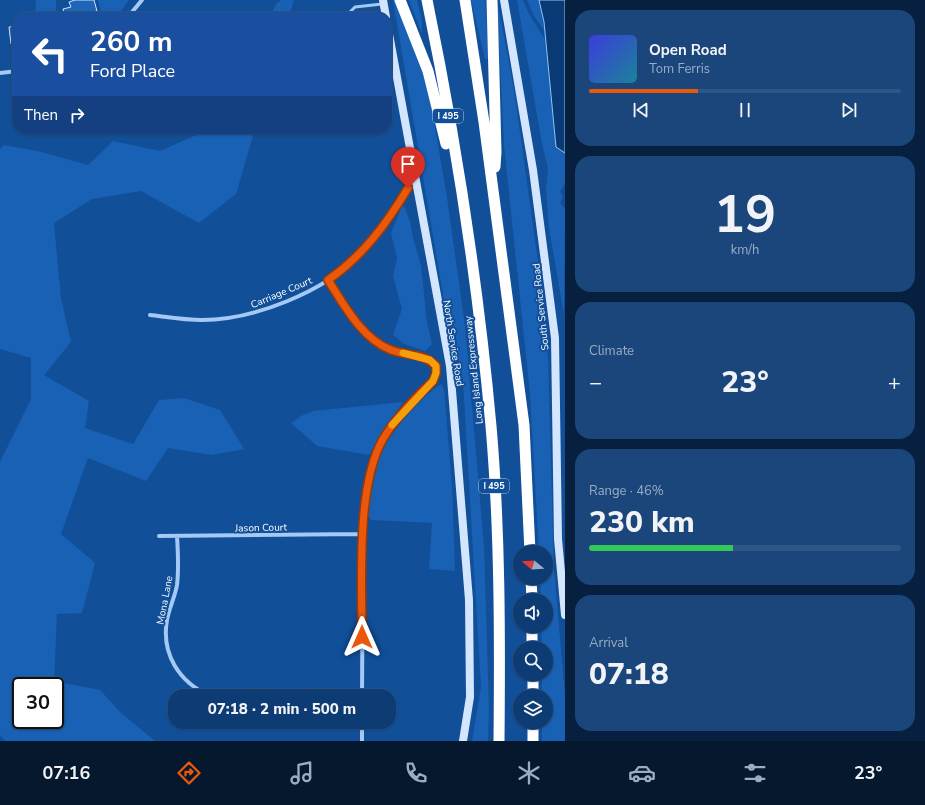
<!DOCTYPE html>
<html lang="en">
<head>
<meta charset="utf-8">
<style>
  body { margin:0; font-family:"Nunito Sans",sans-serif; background:#1b467b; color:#f1f3f6; height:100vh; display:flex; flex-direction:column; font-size:15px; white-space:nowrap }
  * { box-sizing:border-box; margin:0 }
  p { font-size:13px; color:#9aadc4 }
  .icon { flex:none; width:22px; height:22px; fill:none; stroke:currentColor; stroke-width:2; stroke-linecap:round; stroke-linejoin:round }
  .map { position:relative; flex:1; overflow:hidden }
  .sheet { display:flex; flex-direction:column; gap:10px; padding:10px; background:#07203f; width:360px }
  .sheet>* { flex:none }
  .top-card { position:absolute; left:12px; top:12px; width:380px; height:122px; border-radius:16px; box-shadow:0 1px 3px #0004,0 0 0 1px #2d5585; background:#1a4fa0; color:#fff; overflow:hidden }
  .needle { width:26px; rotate:288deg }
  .buttons { position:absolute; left:513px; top:545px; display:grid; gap:8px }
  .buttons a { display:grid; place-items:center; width:40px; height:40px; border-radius:50%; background:#0d3b73; box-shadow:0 1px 3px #0004,0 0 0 1px #2d5585; font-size:20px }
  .speed { position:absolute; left:12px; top:677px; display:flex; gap:8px; font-size:20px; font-weight:700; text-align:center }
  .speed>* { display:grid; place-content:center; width:52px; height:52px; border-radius:50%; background:#0d3b73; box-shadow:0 1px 3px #0004,0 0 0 1px #2d5585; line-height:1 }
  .speed .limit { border:2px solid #111; border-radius:6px; background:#fff; color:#111 }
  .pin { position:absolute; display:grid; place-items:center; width:34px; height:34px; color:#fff; margin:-41px -17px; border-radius:50% 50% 50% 0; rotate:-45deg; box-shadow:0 0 4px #0007 }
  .pin .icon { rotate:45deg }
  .me { position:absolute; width:44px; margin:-22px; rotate:0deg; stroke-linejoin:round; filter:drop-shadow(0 0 3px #0008) }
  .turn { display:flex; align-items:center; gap:14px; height:84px; padding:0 12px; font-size:18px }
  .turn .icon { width:52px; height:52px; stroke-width:2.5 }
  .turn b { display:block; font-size:28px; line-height:34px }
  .then { display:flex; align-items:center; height:38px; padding:0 12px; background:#0003; gap:8px; font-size:15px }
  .big { font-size:30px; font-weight:800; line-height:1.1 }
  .sheet .card { flex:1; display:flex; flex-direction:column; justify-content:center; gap:6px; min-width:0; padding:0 14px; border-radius:16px; background:#1b467b }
  .sheet .dial { align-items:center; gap:0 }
  .dial b { font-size:52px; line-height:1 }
  .song { display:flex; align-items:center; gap:12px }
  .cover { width:48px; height:48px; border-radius:6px; background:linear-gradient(135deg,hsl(240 70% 55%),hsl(190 70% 35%)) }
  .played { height:4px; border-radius:2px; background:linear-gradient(90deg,#ea580c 35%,#2d5585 35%) }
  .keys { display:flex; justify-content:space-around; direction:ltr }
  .heat { display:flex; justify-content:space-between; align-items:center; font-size:22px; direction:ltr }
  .charge { height:6px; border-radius:3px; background:linear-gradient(90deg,#34c759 46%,#2d5585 0) }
  .trip { position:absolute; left:168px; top:689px; width:228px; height:40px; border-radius:16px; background:#0d3b73; box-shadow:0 1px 3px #0004,0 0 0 1px #2d5585; font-weight:800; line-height:40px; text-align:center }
  .tab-bar { display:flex; height:64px; justify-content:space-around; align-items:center; background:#05182e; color:#9aadc4 }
  .tab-bar .icon { width:28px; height:28px }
  .tab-bar .on { color:#ea580c }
  .tab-bar b { font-size:18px; color:#f1f3f6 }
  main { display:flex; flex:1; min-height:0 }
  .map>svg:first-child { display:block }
  .green { fill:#1961b4; fill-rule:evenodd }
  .water { fill:#0a3a75; stroke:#95c5f7 }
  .building { fill:#1f66b8; stroke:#cce3fe }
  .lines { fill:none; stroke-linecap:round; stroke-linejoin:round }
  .service { stroke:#a3c9f4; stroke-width:3 }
  .minor { stroke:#a3c9f4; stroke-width:4 }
  .secondary { stroke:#d3e6fd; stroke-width:8 }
  .motorway { stroke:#fff; stroke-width:11 }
  .route-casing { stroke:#983908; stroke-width:10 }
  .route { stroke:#ea580c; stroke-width:7 }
  .slow { stroke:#f59e0b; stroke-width:7 }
  .labels { text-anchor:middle; stroke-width:4; stroke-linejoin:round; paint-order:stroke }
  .shield { fill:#114f99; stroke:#b8cae0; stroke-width:1 }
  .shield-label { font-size:9px; font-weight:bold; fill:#fff }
  .street-label { font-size:10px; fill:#fff; stroke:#114f99 }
</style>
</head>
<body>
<main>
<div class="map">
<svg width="565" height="741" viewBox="0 0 565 741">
  <rect width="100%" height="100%" fill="#114f99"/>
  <path class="green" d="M36,0H56V17H35Z
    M98,0H129L117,16L102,17Z
    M281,0H294L289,17H269L277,3Z
    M393,0H397L426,75L447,197L465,326L484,546L489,710L488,741H472L481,687L463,380L445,306Z
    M409,0H417L422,21V34Z
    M471,0H485L489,59H485Z
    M497,0L514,89L542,290L548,357L554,569L565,695V741H542V722H546V696H542V674H546V648H542L541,626H546V600H541L540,578H546V552H539L530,394L504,145Z
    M517,0H523L528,12L545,40L556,147L565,153V183L560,192L563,196L560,203L565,209L564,315L549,228L546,190L548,168L542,144Z
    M527,0H539L544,30L534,16Z
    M210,129H255L236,194L199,223L141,191L92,199L54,223L61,298L71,342L44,375L89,401L85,428L133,444L159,400L184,398L220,410L244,449L212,455L168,448L146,481L88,458L61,534L95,563L82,613L57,614L54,681L100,690L120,712L155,741H6L0,735V462L31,399V358L0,349V149L4,145L38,151L88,165L113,141L160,151ZM21,686H55V720H21Z
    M402,206L405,208L410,222L413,238L421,265L427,322L432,344L425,351L404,344L393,335L402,309L393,276L397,258L391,233Z
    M441,384L444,389L452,485L455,571L429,569L432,523L371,520L368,515C370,495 374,473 381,454C389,433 422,396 441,384Z
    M403,402L369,455L317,446L291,423L301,416L313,411Z"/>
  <path class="water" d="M539,0H565V153L556,147L544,22Z"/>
  <path class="building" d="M75,0H94L97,11L73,17V14L65,16L63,9L71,7L69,2Z
    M17,26V46H16L15,43L11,44L9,27Z"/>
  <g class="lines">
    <path class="service" d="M345,17L355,7L382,4"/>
    <path class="minor" d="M128,17L142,0
      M0,73L17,71
      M328,281C344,305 362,339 391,350C407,356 424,353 436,366V373L433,381L393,424L383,440L369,484L363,534L362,696
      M150,315C167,317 185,320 202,320C253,320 325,292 360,254C382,231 398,205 414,178
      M159,536L363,534
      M177,536C178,552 179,569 177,585C175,597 169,608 167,620C161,654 179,682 210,696
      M362,722V741"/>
    <path class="secondary" d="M383,0L386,17
      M504,0L533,170L555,338L558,539L565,615
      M387,23L450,366L469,600L470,697L463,741"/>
    <path class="motorway" d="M400,0L428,71L446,144
      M427,0C456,141 478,283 491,426C500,530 500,636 499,741
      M465,0L484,122L524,425L530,552
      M492,0L496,152L495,167
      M531,578L532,600
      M532,626V648
      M533,674V696
      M533,741V722"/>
  </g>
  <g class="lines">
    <g class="route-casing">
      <path id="route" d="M362,637C362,582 356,486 383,439C396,417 415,398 433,381L436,373V366C424,353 407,356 391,350C362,339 344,305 328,280C363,256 387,223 408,188"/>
    </g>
    <use href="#route" class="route"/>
    <path class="slow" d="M392,425L433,381L436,373V366L430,360L403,353"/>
  </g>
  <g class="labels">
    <g class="shield">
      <rect x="433" y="109" width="30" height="14" rx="3"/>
      <rect x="479" y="479" width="30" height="14" rx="3"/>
    </g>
    <g class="shield-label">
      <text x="448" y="119">I 495</text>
      <text x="494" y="489">I 495</text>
    </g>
    <g class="street-label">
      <text transform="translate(281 292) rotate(-23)" y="4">Carriage Court</text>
      <text transform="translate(540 307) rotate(-96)" y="4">South Service Road</text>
      <text transform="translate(454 343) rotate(81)" y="4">North Service Road</text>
      <text transform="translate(473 370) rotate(-96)" y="4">Long Island Expressway</text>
      <text transform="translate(261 527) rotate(-1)" y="4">Jason Court</text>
      <text transform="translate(164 600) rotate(-79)" y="4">Mona Lane</text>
    </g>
  </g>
</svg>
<div class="buttons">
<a><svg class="needle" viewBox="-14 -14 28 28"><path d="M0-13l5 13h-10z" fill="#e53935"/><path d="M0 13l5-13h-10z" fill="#9aadc4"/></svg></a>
<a><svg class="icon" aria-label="sound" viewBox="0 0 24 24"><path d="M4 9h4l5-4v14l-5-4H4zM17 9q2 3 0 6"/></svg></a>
<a><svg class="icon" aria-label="search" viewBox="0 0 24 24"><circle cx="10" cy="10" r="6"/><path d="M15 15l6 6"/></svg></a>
<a><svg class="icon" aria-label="layers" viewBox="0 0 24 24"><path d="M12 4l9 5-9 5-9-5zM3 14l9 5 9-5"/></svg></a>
</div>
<div class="speed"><div class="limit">30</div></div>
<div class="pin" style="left:408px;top:188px;background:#d93025"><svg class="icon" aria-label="arrive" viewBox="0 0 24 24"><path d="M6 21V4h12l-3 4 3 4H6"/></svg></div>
<svg class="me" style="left:362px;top:637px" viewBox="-20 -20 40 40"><path d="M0-17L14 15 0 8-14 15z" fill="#ea580c" stroke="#fff" stroke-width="4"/></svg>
<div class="trip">07:18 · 2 min · 500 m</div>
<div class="top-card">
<div class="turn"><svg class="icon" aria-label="left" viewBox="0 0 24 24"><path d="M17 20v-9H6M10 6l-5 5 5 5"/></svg><div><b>260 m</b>Ford Place</div></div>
<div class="then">Then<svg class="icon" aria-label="right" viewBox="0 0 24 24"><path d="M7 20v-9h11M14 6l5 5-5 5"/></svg></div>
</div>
</div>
<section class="sheet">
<div class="card">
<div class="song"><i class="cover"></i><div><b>Open Road</b><p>Tom Ferris</p></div></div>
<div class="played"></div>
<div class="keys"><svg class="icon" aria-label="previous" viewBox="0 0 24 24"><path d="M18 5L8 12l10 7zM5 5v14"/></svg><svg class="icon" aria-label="pause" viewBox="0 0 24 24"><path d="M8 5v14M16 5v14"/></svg><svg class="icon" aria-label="next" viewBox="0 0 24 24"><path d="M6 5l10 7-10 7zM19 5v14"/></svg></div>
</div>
<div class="card dial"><b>19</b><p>km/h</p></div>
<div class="card"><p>Climate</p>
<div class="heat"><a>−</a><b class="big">23°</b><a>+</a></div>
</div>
<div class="card"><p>Range · 46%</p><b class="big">230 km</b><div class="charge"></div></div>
<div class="card"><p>Arrival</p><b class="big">07:18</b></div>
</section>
</main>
<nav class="tab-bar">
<b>07:16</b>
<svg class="icon on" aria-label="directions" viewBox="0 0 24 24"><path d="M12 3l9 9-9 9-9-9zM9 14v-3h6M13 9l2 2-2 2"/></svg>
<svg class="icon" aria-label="music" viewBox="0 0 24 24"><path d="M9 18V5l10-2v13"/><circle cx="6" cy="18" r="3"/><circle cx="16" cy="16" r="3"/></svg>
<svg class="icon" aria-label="phone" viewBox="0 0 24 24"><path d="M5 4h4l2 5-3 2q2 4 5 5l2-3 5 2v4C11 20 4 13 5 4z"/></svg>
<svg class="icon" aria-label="climate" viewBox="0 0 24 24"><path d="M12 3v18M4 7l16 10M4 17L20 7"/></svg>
<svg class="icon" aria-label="car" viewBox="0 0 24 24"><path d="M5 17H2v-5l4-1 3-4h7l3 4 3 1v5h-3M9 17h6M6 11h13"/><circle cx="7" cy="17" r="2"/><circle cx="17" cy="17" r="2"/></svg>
<svg class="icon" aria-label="filters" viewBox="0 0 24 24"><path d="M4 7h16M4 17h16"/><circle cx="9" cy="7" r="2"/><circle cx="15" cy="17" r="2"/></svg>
<b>23°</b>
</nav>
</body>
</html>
